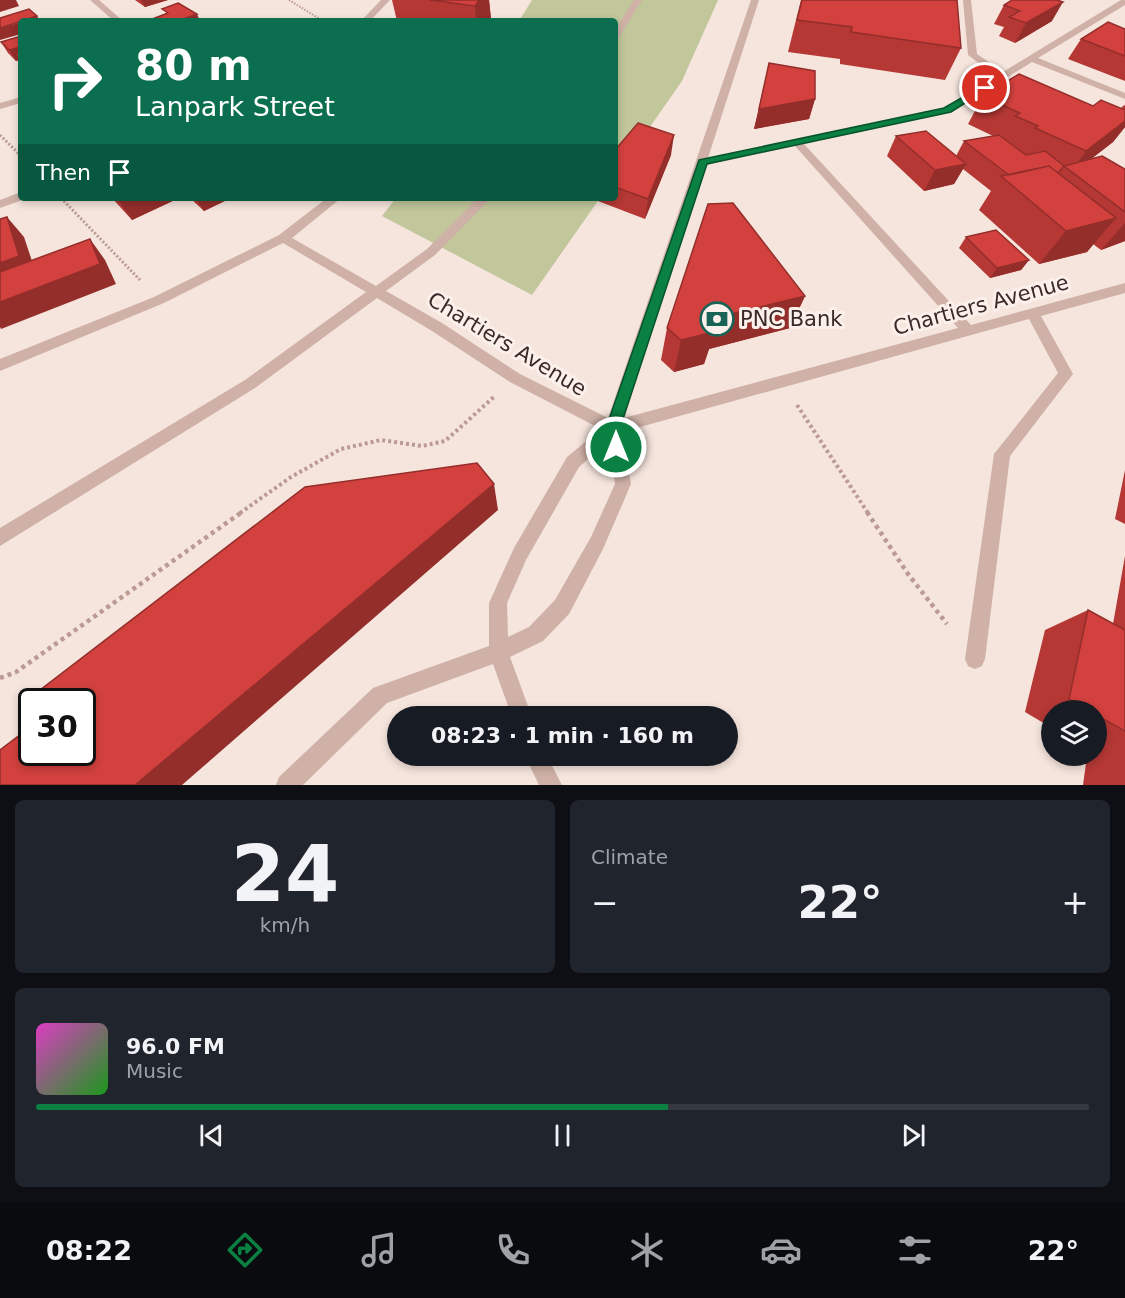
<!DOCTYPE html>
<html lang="en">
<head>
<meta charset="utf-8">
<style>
  body { margin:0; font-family:"DejaVu Sans",sans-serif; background:#20242c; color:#f1f3f6; height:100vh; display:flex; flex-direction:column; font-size:22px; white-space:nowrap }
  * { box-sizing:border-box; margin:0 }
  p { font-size:20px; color:#9ea1a6 }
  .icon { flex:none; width:33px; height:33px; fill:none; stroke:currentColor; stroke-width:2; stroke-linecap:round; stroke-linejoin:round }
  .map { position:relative; height:785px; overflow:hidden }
  .side { display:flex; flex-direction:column; gap:15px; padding:15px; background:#0d0f14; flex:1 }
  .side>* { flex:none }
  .guide { position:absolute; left:18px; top:18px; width:600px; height:183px; border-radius:6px; box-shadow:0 3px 9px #0003; background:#0b6e4f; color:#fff; overflow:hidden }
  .fabs { position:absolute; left:1041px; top:700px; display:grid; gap:12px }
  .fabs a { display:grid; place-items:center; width:66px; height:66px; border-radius:50%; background:#171b24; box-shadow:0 3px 9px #0003; font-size:30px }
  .speed { position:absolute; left:18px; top:688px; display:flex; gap:12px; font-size:30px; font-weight:700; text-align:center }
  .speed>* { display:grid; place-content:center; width:78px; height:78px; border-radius:50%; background:#171b24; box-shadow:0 3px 9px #0003; line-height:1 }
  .speed .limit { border:3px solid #111; border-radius:9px; background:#fff; color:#111 }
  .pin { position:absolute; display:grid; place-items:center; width:51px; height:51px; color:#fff; margin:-26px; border:3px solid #fff; border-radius:50%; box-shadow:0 2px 6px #0007 }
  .me { position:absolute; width:66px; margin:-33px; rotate:0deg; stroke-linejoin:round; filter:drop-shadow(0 0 4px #0008) }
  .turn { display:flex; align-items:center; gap:21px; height:126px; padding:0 18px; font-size:27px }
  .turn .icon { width:78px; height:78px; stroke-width:2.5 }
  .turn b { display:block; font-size:42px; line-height:51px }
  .then { display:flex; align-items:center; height:57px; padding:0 18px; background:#0003; gap:12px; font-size:22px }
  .big { font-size:45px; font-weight:700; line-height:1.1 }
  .side .widget { flex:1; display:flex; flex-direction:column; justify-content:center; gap:9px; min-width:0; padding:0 21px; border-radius:9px; background:#20242c }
  .side .dial { align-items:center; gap:0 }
  .dial b { font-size:78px; line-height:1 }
  .song { display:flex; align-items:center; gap:18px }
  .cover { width:72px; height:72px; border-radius:9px; background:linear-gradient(135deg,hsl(310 70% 55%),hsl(120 70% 35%)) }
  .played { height:6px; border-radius:3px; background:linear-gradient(90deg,#0b8043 60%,#363941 60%) }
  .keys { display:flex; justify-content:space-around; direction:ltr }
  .heat { display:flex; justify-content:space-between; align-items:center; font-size:33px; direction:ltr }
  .side .tiles { flex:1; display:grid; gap:15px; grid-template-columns:1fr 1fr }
  .widget:last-child { grid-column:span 2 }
  .trip { position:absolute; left:387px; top:706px; width:351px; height:60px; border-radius:30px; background:#171b24; box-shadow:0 3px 9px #0003; font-weight:700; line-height:60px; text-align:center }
  .menu { display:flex; height:96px; justify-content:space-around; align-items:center; background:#090b0e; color:#9ea1a6 }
  .menu .icon { width:42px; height:42px }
  .menu .active { color:#0b8043 }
  .menu b { font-size:27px; color:#f1f3f6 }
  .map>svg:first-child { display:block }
  .green { fill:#c1c69b }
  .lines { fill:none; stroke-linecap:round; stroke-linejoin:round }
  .path-far3 { stroke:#bb9a91; stroke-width:2; stroke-dasharray:1.5 1.5; stroke-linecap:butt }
  .path-far2 { stroke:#bb9a91; stroke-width:3; stroke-dasharray:2 2; stroke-linecap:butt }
  .path-far1 { stroke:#bb9a91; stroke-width:4; stroke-dasharray:3 3; stroke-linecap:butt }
  .path { stroke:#bb9a91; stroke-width:4.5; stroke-dasharray:4 4; stroke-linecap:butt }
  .minor { fill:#cfb1a7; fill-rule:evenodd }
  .wall { fill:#b53835 }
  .shaded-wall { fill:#942e2b }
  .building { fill:#d3413e; stroke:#942e2b; stroke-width:1.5; fill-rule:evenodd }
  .route { fill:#0b8043; stroke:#07532c; stroke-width:1.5 }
  .labels { text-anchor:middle; stroke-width:6; stroke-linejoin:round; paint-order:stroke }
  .street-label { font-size:21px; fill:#3b2a29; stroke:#fcf0eb }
  .poi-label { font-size:21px; fill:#3b2a29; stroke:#fcf0eb; text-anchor:start }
</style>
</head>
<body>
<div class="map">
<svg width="1125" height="785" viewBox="0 0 1125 785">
  <rect width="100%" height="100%" fill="#f5e5dd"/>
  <path class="green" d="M532,0H718L682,81L615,177V21H519Z
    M396,198H600L532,295L382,216Z"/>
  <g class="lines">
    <path class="path-far3" d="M289,0L323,21"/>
    <path class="path-far2" d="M0,135L21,156
      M61,198L140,280"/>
    <path class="path-far1" d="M797,405L868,513
      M240,513L291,477L341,449L381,440L422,446L445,441L495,396"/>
    <path class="path" d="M867,512L908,574L947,624
      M0,678L16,672L242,512"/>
    <path class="minor" d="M90,0H99L123,21H114Z
      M381,0H390L370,21H361Z
      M634,0H642L619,37L615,40V30Z
      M751,0H759L708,158L944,108L996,76L968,55L963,0H971L977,54L1003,72L1121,0H1125V5L1038,58L1125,93V99L1032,62L951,112L804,144L971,325L1125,283V293L1041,316L1073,374L1010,456L985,659L982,666L975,669L968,666L965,659L994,454L1058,373L1029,319L622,432L631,484L603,549L569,614L543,641L510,657L532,717H512L493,664L387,703L303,785H276L279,777L373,688L489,646V603L514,548L567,457L601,429L510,382L432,331L377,298L255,388L0,546V528L245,380L366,292L283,243L164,303L0,371V359L154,297L279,235L327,198H341L292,238L376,286L427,249L478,198H491L435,255L386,291L442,323L520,374L608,418ZM795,146L958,328L624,418L706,165ZM608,442L615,484L591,537L555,600L529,627L508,637L507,603L526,560L579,467Z
      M21,97V103L0,109V103Z
      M21,192V198L25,199L0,208V200Z
      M525,756H547L562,785H539Z"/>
  </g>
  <path class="wall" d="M135,0H168L145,7Z
    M392,0H489L491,19L489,21H397Z
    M801,0H957L961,48L945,80L840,64V59L788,52Z
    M1004,5L1052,21L1015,43L999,36L1004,27L994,24Z
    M1125,29V81L1068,59L1081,39Z
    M21,36V63L19,60L16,61L8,53L1,42Z
    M769,63L815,99L809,119L754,129Z
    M983,96L1121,108L1123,106L1125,105V127L1113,142L1091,159L1125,169V241L1101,250L1093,244L1087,252L1039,264L979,210L991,191L963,169L954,184L924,191L887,156L896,136L956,156L964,141L993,136L968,124Z
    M615,150L671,155L645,219L590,198H615Z
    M112,198H179L132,220Z
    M190,198H231L204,211Z
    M966,237L1029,260L1021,270L990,278L959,248Z
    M805,296L790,328L709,349L704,364L674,372L661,360L667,328Z
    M1125,470V524L1115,519Z
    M1125,556V785H1083L1087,756H1096V711H1052V728L1025,712L1045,630L1088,610L1113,624Z"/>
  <path class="shaded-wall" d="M0,0H16L19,6L0,12Z
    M141,0H168L145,7Z
    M479,0H489L491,19L489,21H476L475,6Z
    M1063,2L1052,21L1015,43L1026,23Z
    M197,14L200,21H178Z
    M37,16L40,21H23Z
    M21,22V34L0,40V28Z
    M21,47V59L15,54L19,60L16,61L9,50Z
    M815,99L809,119L754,129L759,109Z
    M1125,121V127L1113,142L1073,173L1071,171L1086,151Z
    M674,135L671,155L645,219L648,199Z
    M966,164L954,184L924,191L935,170Z
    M117,198H179L132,220Z
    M196,198H231L204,211Z
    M7,217L24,237L37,276L0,290V263Z
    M1116,218L1087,252L1039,264L1066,231Z
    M1125,223V241L1101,250Z
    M90,239L105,260L116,284L1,329L0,327V302Z
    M1029,260L1021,270L990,278L997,268Z
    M805,296L790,328L709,349L704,364L674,372L681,340L706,320Z
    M494,484L498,510L182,785H135Z"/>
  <path class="building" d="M430,0H479L475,6Z
    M802,0H957L961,48L851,32L852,27L797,20Z
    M1012,0H1057L1063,2L1026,23L1009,17L1020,11L1004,5Z
    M178,3L197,14L178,21H156L152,19L168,13L162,9Z
    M29,9L37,16L0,28V18Z
    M1108,22L1125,29V56L1081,39Z
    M21,36V47L9,50L1,42Z
    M21,52V60L15,54Z
    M769,63L815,71V99L759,109Z
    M1019,74L1093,106L1101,100L1125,110V121L1086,151L1035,128L1038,126L1015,116L1020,113L983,96Z
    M638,123L674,135L648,199L615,187V150Z
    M926,131L966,164L935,170L896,136Z
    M999,135L1026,155L1045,151L1064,166L1058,173L1049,166L1009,175L964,141Z
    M1102,156L1125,169V212L1064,166Z
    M1049,166L1116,218L1066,231L1001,176Z
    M733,203L805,296L706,320L714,332L681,340L667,328L708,204Z
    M7,217L19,256L0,263V219Z
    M996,230L1029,260L997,268L966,237Z
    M90,239L100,264L0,302V272Z
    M477,463L494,484L135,785H0V750L29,728L31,697L305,487ZM32,702H82V753H32Z
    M1088,610L1125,630V731L1096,715V711H1090L1069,699Z"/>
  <path class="route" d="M982,86L989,88L951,112L707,164L620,428L624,447L621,451H611L606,428L699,160L944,108Z"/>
  <defs>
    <g id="bank-ring" transform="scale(1.725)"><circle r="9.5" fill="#fcf0eb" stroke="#196256" stroke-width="1.5"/><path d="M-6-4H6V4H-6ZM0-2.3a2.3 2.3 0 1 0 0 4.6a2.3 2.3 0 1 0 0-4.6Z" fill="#196256"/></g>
  </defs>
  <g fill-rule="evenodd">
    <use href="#bank-ring" x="717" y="319"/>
  </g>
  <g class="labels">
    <g class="street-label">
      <text transform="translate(981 305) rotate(-15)" y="7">Chartiers Avenue</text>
      <text transform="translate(507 344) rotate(31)" y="7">Chartiers Avenue</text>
    </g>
    <g class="poi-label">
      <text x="740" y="326">PNC Bank</text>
    </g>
  </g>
</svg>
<div class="fabs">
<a><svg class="icon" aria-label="layers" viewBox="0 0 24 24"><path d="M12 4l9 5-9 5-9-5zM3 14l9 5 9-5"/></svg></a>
</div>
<div class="speed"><div class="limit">30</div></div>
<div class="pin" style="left:985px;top:88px;background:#d93025"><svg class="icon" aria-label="arrive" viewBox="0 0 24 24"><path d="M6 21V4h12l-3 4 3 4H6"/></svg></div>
<svg class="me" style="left:616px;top:447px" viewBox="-20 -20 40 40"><circle r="17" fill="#0b8043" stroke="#fff" stroke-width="3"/><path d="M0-11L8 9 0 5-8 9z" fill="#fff"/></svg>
<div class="trip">08:23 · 1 min · 160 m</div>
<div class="guide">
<div class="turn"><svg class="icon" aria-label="right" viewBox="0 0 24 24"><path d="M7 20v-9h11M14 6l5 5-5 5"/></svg><div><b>80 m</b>Lanpark Street</div></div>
<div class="then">Then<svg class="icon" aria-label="arrive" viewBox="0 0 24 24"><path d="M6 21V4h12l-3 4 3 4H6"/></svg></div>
</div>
</div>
<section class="side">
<div class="tiles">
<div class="widget dial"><b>24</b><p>km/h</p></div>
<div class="widget"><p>Climate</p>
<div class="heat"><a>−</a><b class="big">22°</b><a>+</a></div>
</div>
<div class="widget">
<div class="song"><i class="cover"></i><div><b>96.0 FM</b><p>Music</p></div></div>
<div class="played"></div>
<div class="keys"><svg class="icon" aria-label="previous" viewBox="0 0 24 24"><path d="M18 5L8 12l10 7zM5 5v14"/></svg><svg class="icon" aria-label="pause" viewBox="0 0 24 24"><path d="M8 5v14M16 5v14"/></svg><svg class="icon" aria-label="next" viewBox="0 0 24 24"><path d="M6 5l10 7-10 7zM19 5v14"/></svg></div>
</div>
</div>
</section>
<nav class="menu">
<b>08:22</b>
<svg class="icon active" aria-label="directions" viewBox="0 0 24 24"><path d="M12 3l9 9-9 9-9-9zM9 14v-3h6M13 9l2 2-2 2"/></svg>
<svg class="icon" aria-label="music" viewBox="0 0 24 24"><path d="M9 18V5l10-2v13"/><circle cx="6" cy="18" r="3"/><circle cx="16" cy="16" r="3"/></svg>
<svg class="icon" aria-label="phone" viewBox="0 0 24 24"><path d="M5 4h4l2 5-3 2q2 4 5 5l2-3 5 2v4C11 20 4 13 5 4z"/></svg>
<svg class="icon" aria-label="climate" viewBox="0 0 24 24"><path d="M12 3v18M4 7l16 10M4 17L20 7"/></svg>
<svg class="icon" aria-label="car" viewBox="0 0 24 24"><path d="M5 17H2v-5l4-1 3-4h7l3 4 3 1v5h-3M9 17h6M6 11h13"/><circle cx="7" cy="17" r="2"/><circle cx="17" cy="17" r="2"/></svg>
<svg class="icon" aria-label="filters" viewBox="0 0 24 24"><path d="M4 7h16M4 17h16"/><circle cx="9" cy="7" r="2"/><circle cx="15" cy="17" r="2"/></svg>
<b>22°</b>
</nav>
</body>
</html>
